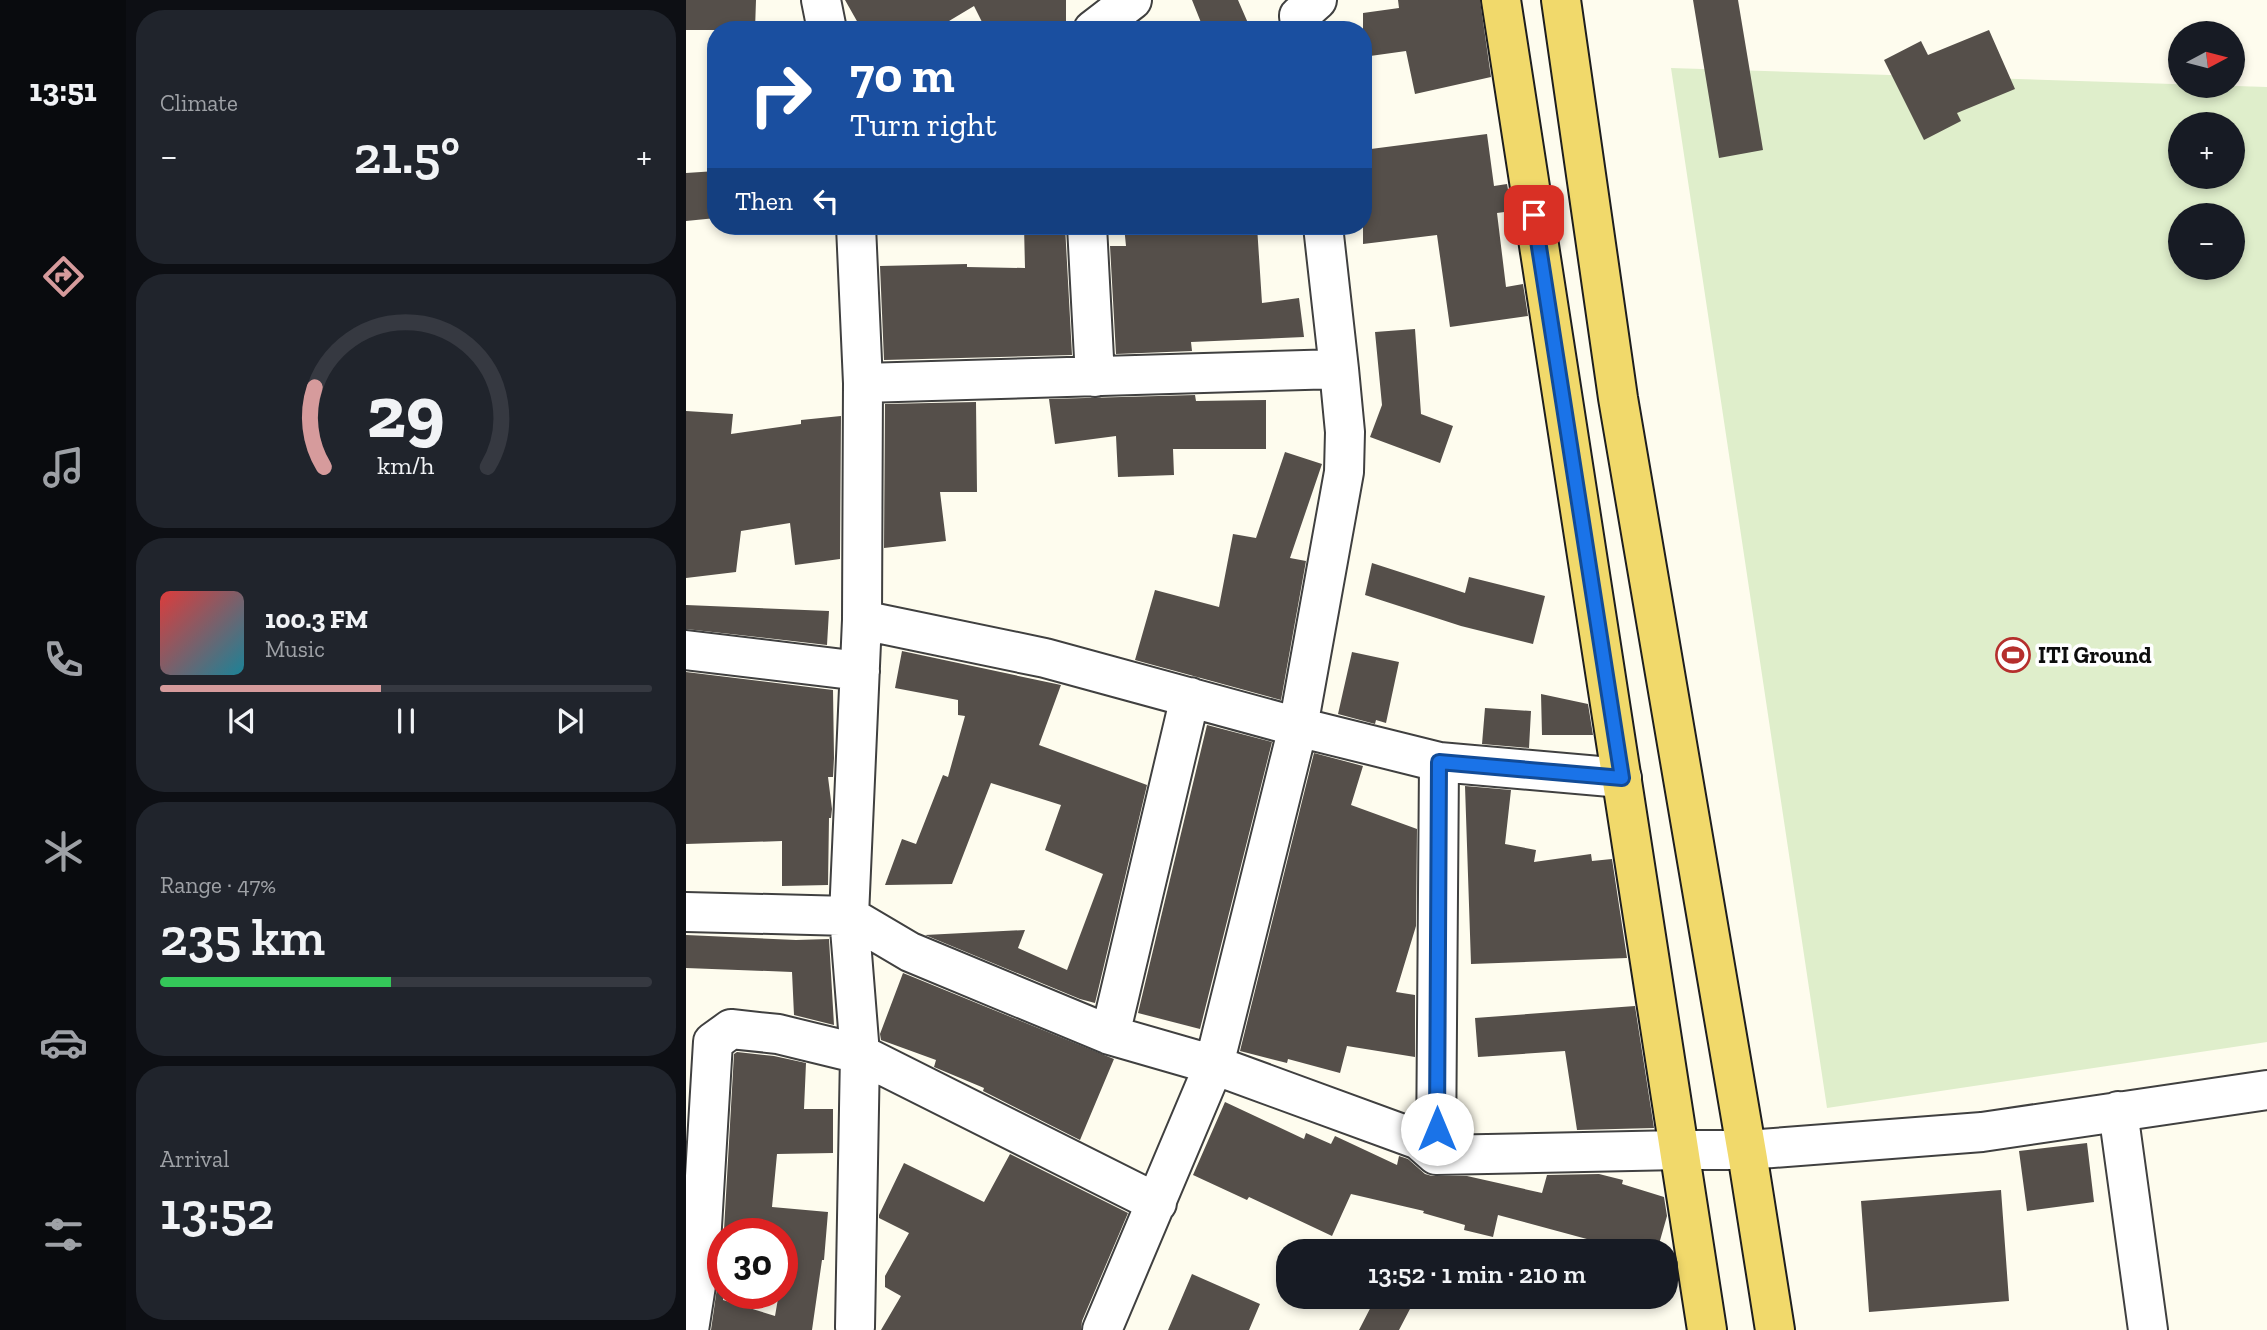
<!DOCTYPE html>
<html lang="en">
<head>
<meta charset="utf-8">
<style>
  body { margin:0; font-family:"Zilla Slab",serif; background:#20242c; color:#f1f3f6; height:100vh; display:flex; flex-direction:column; font-size:26px; white-space:nowrap }
  * { box-sizing:border-box; margin:0 }
  p { font-size:23px; color:#9ea1a6 }
  .icon { flex:none; width:38px; height:38px; fill:none; stroke:currentColor; stroke-width:2; stroke-linecap:round; stroke-linejoin:round }
  .map { position:relative; flex:1; overflow:hidden }
  .side { display:flex; flex-direction:column; gap:10px; padding:10px; background:#0d0f14; width:560px }
  .side>* { flex:none }
  .top-card { position:absolute; left:21px; top:21px; width:665px; height:214px; border-radius:28px; box-shadow:0 4px 10px #0003; background:#1a4fa0; color:#fff; overflow:hidden }
  .needle { width:46px; rotate:83deg }
  .controls { position:absolute; left:1482px; top:21px; display:grid; gap:14px }
  .controls a { display:grid; place-items:center; width:77px; height:77px; border-radius:50%; background:#171b24; box-shadow:0 4px 10px #0003; font-size:35px }
  .speed { position:absolute; left:21px; top:1218px; display:flex; gap:14px; font-size:35px; font-weight:700; text-align:center }
  .speed>* { display:grid; place-content:center; width:91px; height:91px; border-radius:50%; background:#171b24; box-shadow:0 4px 10px #0003; line-height:1 }
  .speed .limit { border:10px solid #d22; background:#fff; color:#111 }
  .pin { position:absolute; display:grid; place-items:center; width:60px; height:60px; color:#fff; margin:-30px; border-radius:14px; box-shadow:0 4px 10px #0006 }
  .me { position:absolute; width:77px; margin:-38px; rotate:0deg; stroke-linejoin:round; filter:drop-shadow(0 0 5px #0008) }
  .turn { display:flex; align-items:center; gap:24px; height:147px; padding:0 28px; font-size:32px }
  .turn .icon { width:91px; height:91px; stroke-width:2.5 }
  .turn b { display:block; font-size:49px; line-height:60px }
  .then { display:flex; align-items:center; height:66px; padding:0 28px; background:#0003; gap:14px; font-size:26px }
  .big { font-size:52px; font-weight:600; line-height:1.1 }
  .side .widget { flex:1; display:flex; flex-direction:column; justify-content:center; gap:10px; min-width:0; padding:0 24px; border-radius:28px; background:#20242c }
  .side .dial { align-items:center; gap:0 }
  .dial svg { height:182px; overflow:visible; fill:none; stroke:#363941; stroke-width:7; stroke-linecap:round; text-anchor:middle }
  .dial text { fill:#f1f3f6; stroke:none }
  .song { display:flex; align-items:center; gap:21px }
  .cover { width:84px; height:84px; border-radius:10px; background:linear-gradient(135deg,hsl(0 70% 55%),hsl(190 70% 35%)) }
  .played { height:7px; border-radius:4px; background:linear-gradient(90deg,#d69b9c 45%,#363941 45%) }
  .keys { display:flex; justify-content:space-around; direction:ltr }
  .heat { display:flex; justify-content:space-between; align-items:center; font-size:38px; direction:ltr }
  .charge { height:10px; border-radius:5px; background:linear-gradient(90deg,#34c759 47%,#363941 0) }
  .trip { position:absolute; left:590px; top:1239px; width:402px; height:70px; border-radius:28px; background:#171b24; box-shadow:0 4px 10px #0003; font-weight:600; line-height:70px; text-align:center }
  main { display:flex; flex:1; min-height:0 }
  .tab-bar { display:flex; flex-direction:column; width:126px; justify-content:space-around; align-items:center; background:#090b0e; color:#9ea1a6 }
  .tab-bar .icon { width:49px; height:49px }
  .tab-bar .active { color:#d69b9c }
  .tab-bar b { font-size:32px; color:#f1f3f6 }
  .map>svg:first-child { display:block }
  .pitch { fill:#dfeecb; fill-rule:evenodd }
  .building { fill:#554f4a }
  .lines { fill:none; stroke-linecap:round; stroke-linejoin:round }
  .minor-casing { stroke:#404040; stroke-width:42 }
  .primary-casing { stroke:#1e1e1e; stroke-width:42 }
  .minor { stroke:#fff; stroke-width:38 }
  .primary { stroke:#f1d96b; stroke-width:38 }
  .route-casing { stroke:#114b97; stroke-width:18 }
  .route { stroke:#1a73e8; stroke-width:12 }
  .labels { text-anchor:middle; stroke-width:7; stroke-linejoin:round; paint-order:stroke }
  .poi-label { font-size:23px; font-weight:bold; fill:#0d0d0d; stroke:#fff; text-anchor:start }
</style>
</head>
<body>
<main>
<nav class="tab-bar">
<b>13:51</b>
<svg class="icon active" aria-label="directions" viewBox="0 0 24 24"><path d="M12 3l9 9-9 9-9-9zM9 14v-3h6M13 9l2 2-2 2"/></svg>
<svg class="icon" aria-label="music" viewBox="0 0 24 24"><path d="M9 18V5l10-2v13"/><circle cx="6" cy="18" r="3"/><circle cx="16" cy="16" r="3"/></svg>
<svg class="icon" aria-label="phone" viewBox="0 0 24 24"><path d="M5 4h4l2 5-3 2q2 4 5 5l2-3 5 2v4C11 20 4 13 5 4z"/></svg>
<svg class="icon" aria-label="climate" viewBox="0 0 24 24"><path d="M12 3v18M4 7l16 10M4 17L20 7"/></svg>
<svg class="icon" aria-label="car" viewBox="0 0 24 24"><path d="M5 17H2v-5l4-1 3-4h7l3 4 3 1v5h-3M9 17h6M6 11h13"/><circle cx="7" cy="17" r="2"/><circle cx="17" cy="17" r="2"/></svg>
<svg class="icon" aria-label="filters" viewBox="0 0 24 24"><path d="M4 7h16M4 17h16"/><circle cx="9" cy="7" r="2"/><circle cx="15" cy="17" r="2"/></svg>
</nav>
<section class="side">
<div class="widget"><p>Climate</p>
<div class="heat"><a>−</a><b class="big">21.5°</b><a>+</a></div>
</div>
<div class="widget dial"><svg viewBox="0 0 100 80">
<path d="M14 69A42 42 0 1 1 86 69"/>
<path d="M14 69A42 42 0 0 1 10 34" stroke="#d69b9c"/>
<text x="50" y="56" font-size="32" font-weight="700">29</text>
<text x="50" y="72" font-size="11">km/h</text>
</svg></div>
<div class="widget">
<div class="song"><i class="cover"></i><div><b>100.3 FM</b><p>Music</p></div></div>
<div class="played"></div>
<div class="keys"><svg class="icon" aria-label="previous" viewBox="0 0 24 24"><path d="M18 5L8 12l10 7zM5 5v14"/></svg><svg class="icon" aria-label="pause" viewBox="0 0 24 24"><path d="M8 5v14M16 5v14"/></svg><svg class="icon" aria-label="next" viewBox="0 0 24 24"><path d="M6 5l10 7-10 7zM19 5v14"/></svg></div>
</div>
<div class="widget"><p>Range · 47%</p><b class="big">235 km</b><div class="charge"></div></div>
<div class="widget"><p>Arrival</p><b class="big">13:52</b></div>
</section>
<div class="map">
<svg width="1581" height="1330" viewBox="0 0 1581 1330">
  <rect width="100%" height="100%" fill="#fefcee"/>
  <path class="pitch" d="M985,68L1581,87V1042L1141,1108ZM1494,124H1547V177H1494ZM1494,215H1547V268H1494Z"/>
  <path class="building" d="M0,0H70L69,30H0Z
    M159,0H380V30H300L288,6L248,30H176Z
    M506,0H552L565,30H518Z
    M712,0H794L805,77L729,94L720,51L677,57V13L713,8Z
    M1007,0H1052L1077,150L1033,158Z
    M1303,30L1329,89L1271,113L1275,121L1238,140L1198,60L1235,41L1242,55Z
    M801,134L808,186L821,184L826,211L811,213L820,287L837,284L842,316L764,327L751,235L677,244V150Z
    M30,171V218L0,221V173Z
    M338,226H379L386,355L198,360L194,266L281,264V267L339,268Z
    M438,226H571L576,303L613,298L618,337L505,342L506,351L430,354L424,246H440Z
    M729,329L735,414L767,426L754,463L684,437L696,405L689,332Z
    M509,395L510,401L580,400V449H487L488,475L432,477L430,436L369,444L363,399Z
    M290,402L291,492H254L260,541L198,548L199,404Z
    M0,411L47,414L45,434L115,424V420L155,416L154,559L109,565L104,523L55,531L50,572L0,578Z
    M599,452L636,464L604,558L620,561L595,700L449,660L469,590L533,607L547,534L570,538Z
    M686,563L779,593L783,577L859,596L847,644L775,626L679,595Z
    M0,605L143,611L141,645L0,629Z
    M216,651L375,685L353,745L461,785L409,1003L394,999L239,935L339,930L332,948L381,970L417,874L359,850L375,805L305,783L266,884L199,885L216,839L230,844L257,775L262,777L279,716L272,715V700L209,688Z
    M666,652L713,662L700,723L690,720L689,724L652,714Z
    M0,672L147,690L148,758L147,777H142L146,809L145,818H143L142,885L96,886V841L0,844Z
    M855,694L902,704L907,735H856Z
    M799,708L845,711L843,748L796,744Z
    M521,725L586,742L514,1029L452,1013Z
    M628,753L677,766L665,805L731,829L730,926L710,992L729,995V1057L661,1046L654,1073L602,1059L601,1063L554,1051Z
    M779,786L825,790L819,844L850,850L848,862L905,854L906,861L926,859L941,958L785,964Z
    M0,935L110,940L143,939L148,1025L108,1015L106,972L0,968Z
    M217,973L428,1059L394,1140L297,1091L298,1088L248,1067L250,1060L195,1040L194,1034Z
    M949,1006L968,1128L891,1130L879,1051L792,1057L789,1018Z
    M51,1052L88,1056L120,1063L118,1109H147V1153L91,1154L86,1207L142,1212L138,1260H136L126,1330H25L37,1246V1300L89,1316L93,1293H96V1234L38,1230L48,1054Z
    M539,1102L618,1139L620,1133L645,1144L649,1136L711,1165L713,1156L722,1159L739,1174L746,1176H781L856,1193L861,1175L913,1174L937,1180L936,1184L978,1197L981,1216L971,1251H921L923,1245L812,1215L807,1237L778,1230L779,1225L737,1213L738,1211L665,1194L646,1236L563,1197L561,1200L507,1175Z
    M1401,1143L1408,1202L1341,1211L1333,1151Z
    M324,1154L442,1213L396,1321L395,1330H195L215,1296L199,1287V1276L223,1233L193,1218V1215L218,1163L298,1202Z
    M1315,1190L1323,1301L1183,1312L1175,1201Z
    M506,1274L574,1304L563,1330H482Z
    M690,1297H706L725,1307L713,1330H673Z"/>
  <g class="lines">
    <g class="minor-casing">
      <path id="minor" d="M135,0L141,30
        M407,30L446,0
        M615,30L613,16L631,0
        M401,226L409,377
        M177,383L653,369L637,226
        M176,620L359,658L612,727L753,762
        M0,650L174,671
        M936,778L753,762L750,1155L994,1150H1061L1296,1132L1581,1090
        M0,912L163,916L224,952L424,1035L528,1065L733,1140L750,1155
        M424,1035L504,697
        M1432,1111L1462,1330
        M169,1327L174,1054L163,916L176,620L177,383L170,226
        M3,1330L14,1260L27,1042L45,1029L92,1034L174,1054L471,1203
        M416,1330L528,1065L612,727L658,472L659,432L653,369"/>
    </g>
    <g class="primary-casing">
      <path id="primary" d="M815,0L1021,1330
        M875,0L932,398L1062,1159L1089,1330"/>
    </g>
    <use href="#minor" class="minor"/>
    <use href="#primary" class="primary"/>
  </g>
  <g class="lines">
    <g class="route-casing">
      <path id="route" d="M751,1129L753,762L936,778L848,215"/>
    </g>
    <use href="#route" class="route"/>
  </g>
  <defs>
    <g id="stadium-ring" transform="scale(1.75)"><circle r="9.5" fill="#fff" stroke="#b52f2d" stroke-width="1.5"/><path d="M0-5a6.5 5 0 1 0 0 10a6.5 5 0 1 0 0-10ZM-3.5-1.8h7v3.6h-7Z" fill="#b52f2d"/></g>
  </defs>
  <g fill-rule="evenodd">
    <use href="#stadium-ring" x="1327" y="655"/>
  </g>
  <g class="labels">
    <g class="poi-label">
      <text x="1352" y="663">ITI Ground</text>
    </g>
  </g>
</svg>
<div class="controls">
<a><svg class="needle" viewBox="-14 -14 28 28"><path d="M0-13l5 13h-10z" fill="#e53935"/><path d="M0 13l5-13h-10z" fill="#9ea1a6"/></svg></a>
<a>+</a>
<a>−</a>
</div>
<div class="speed"><div class="limit">30</div></div>
<div class="pin" style="left:848px;top:215px;background:#d93025"><svg class="icon" aria-label="arrive" viewBox="0 0 24 24"><path d="M6 21V4h12l-3 4 3 4H6"/></svg></div>
<svg class="me" style="left:751px;top:1129px" viewBox="-20 -20 40 40"><circle r="19" fill="#fff"/><path d="M0-13L10 11 0 6-10 11z" fill="#1a73e8"/></svg>
<div class="trip">13:52 · 1 min · 210 m</div>
<div class="top-card">
<div class="turn"><svg class="icon" aria-label="right" viewBox="0 0 24 24"><path d="M7 20v-9h11M14 6l5 5-5 5"/></svg><div><b>70 m</b>Turn right</div></div>
<div class="then">Then<svg class="icon" aria-label="left" viewBox="0 0 24 24"><path d="M17 20v-9H6M10 6l-5 5 5 5"/></svg></div>
</div>
</div>
</main>
</body>
</html>
